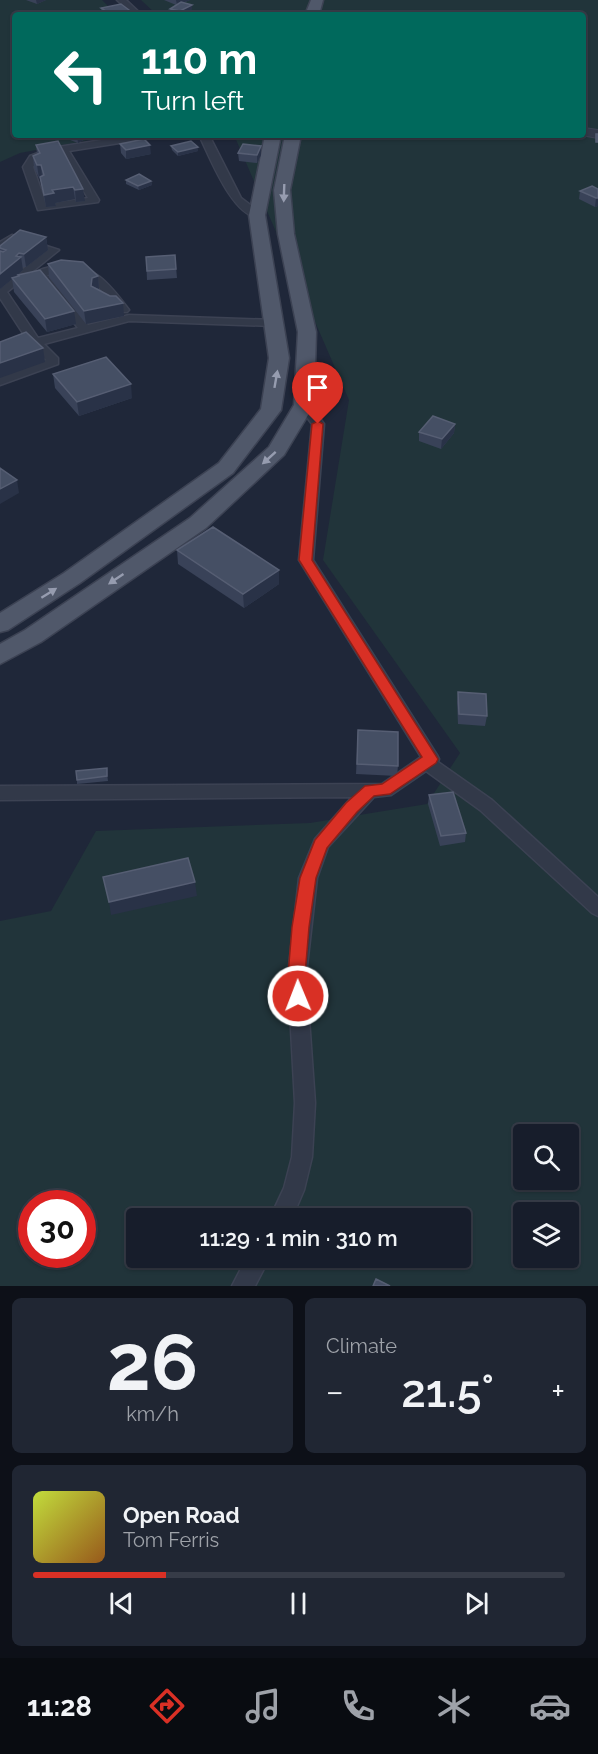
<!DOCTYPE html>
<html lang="en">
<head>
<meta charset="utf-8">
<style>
  body { margin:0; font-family:Raleway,sans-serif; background:#202633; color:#f1f3f6; height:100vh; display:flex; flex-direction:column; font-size:22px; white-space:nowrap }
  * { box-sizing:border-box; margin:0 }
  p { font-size:20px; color:#9ea2a9 }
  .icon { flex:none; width:33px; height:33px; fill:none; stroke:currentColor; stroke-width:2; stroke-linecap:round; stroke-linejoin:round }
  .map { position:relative; height:1286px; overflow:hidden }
  .sheet { display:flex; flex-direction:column; gap:12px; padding:12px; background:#0d1018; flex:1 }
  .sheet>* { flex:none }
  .top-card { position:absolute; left:12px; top:12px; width:574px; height:126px; border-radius:6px; box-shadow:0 2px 4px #0004,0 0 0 2px #363b47; background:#00695c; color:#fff; overflow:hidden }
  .fabs { position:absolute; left:513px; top:1124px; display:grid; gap:12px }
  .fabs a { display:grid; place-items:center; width:66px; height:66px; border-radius:6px; background:#171d2b; box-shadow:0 2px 4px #0004,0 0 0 2px #363b47; font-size:30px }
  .speed { position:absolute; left:18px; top:1190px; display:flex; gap:12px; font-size:30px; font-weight:700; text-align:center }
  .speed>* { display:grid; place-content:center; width:78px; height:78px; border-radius:50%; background:#171d2b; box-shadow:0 2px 4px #0004,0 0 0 2px #363b47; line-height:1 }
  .speed .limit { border:9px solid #d22; background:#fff; color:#111 }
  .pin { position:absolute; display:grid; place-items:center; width:51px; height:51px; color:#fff; margin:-62px -26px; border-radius:50% 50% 50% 0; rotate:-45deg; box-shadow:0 0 6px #0007 }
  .pin .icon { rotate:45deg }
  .me { position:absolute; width:66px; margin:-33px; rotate:359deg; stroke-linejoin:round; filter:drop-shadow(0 0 4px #0008) }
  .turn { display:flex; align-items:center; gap:21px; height:126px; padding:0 30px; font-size:27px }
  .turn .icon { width:78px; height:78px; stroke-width:2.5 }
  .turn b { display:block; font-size:42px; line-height:51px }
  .big { font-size:45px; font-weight:600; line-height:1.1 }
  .sheet .tile { flex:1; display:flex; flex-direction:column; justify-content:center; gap:9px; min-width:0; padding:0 21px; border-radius:9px; background:#202633 }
  .sheet .dial { align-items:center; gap:0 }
  .dial b { font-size:78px; line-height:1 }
  .song { display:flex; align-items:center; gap:18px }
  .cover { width:72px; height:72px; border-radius:9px; background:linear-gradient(135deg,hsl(70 70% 55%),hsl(30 70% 35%)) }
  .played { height:6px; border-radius:3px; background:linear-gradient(90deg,#d93025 25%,#363b47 25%) }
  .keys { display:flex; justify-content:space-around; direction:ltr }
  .heat { display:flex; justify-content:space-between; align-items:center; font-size:33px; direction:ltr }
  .sheet .tiles { flex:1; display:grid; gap:12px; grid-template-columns:1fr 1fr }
  .tile:last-child { grid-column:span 2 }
  .trip { position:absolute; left:126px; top:1208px; width:345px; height:60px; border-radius:6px; background:#171d2b; box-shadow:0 2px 4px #0004,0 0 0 2px #363b47; font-weight:600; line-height:60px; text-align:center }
  .dock { display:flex; height:96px; justify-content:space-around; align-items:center; background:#090c11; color:#9ea2a9 }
  .dock .icon { width:42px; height:42px }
  .dock .selected { color:#d93025 }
  .dock b { font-size:27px; color:#f1f3f6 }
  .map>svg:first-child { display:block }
  .green { fill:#21343a; fill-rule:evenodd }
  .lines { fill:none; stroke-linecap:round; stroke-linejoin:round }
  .minor-casing { stroke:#3c4253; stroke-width:3 }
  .tertiary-casing { stroke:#3c4253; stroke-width:2 }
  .primary-casing { stroke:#3c4253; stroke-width:3 }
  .minor { fill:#323949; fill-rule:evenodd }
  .tertiary { fill:#323949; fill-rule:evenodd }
  .primary { fill:#50586a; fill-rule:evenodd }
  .wall { fill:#394258 }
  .shaded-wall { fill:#293247 }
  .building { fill:#454f64; stroke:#565e73; stroke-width:1.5 }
  .oneway { fill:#969caf }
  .route { fill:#d93025; stroke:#8d1f18; stroke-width:1.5 }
</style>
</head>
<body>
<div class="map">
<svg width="598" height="1286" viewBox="0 0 598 1286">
  <rect width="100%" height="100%" fill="#1f2739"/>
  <path class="green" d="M0,0H102L117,15H15V135H116L20,153L0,162Z
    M141,0H598V1286H0V921L51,911L96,831L310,823L427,804L460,753L323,560L349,400L234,135H584V15H157ZM524,1134H568V1179H524ZM32,1203H82V1254H32ZM524,1212H568V1257H524ZM136,1218H460V1257H136Z"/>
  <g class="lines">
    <g class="minor-casing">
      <path id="minor" d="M117,0H126L142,15H133Z
        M133,135H156L151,138L69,151L99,200L98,202L38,210L23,167L30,156L52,148ZM60,153L88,198L46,204L33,167L37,160Z
        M199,135H209L241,198L261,213V217C234,221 209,155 199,135Z
        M12,235L59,250L7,292L38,338L78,328L35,273C40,269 49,267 57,266C92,261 110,284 129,310L127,312H119C97,284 87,266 47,275L88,325L129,315L274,320L280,323L274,326L129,321L44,344L58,358V364L0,385V377L46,360L33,347L0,356V348L28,341L0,298V287L46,251L14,242L0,250V242Z
        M304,401L308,402L324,424L313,560L437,755L439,759L438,762L492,800L598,897V916L592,913L480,810L426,771L391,795L374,797L328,847L317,878L306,975L315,1103L312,1157L304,1190L292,1218H270L284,1188L292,1157L295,1103L288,975L299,878L315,839L352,797L0,800V786L382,784L421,757L299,560L312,424L298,405Z
        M247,1257H270L255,1286H232Z"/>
    </g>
    <g class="tertiary-casing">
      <path id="tertiary" d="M584,128L598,130V138L581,135H584Z"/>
    </g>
    <g class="primary-casing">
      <path id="primary" d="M311,0H323L319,15H305Z
        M265,135H281L265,215L289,358L281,410L233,473L80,583L8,630L0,632V613L64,573L219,463L261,409L269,358L249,215Z
        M285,135H301L290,190L294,234L316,332L314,405L284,455L206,528L41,642L0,664V644L25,630L190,518L269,447L294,405L298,332L278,234L274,190Z"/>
    </g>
    <use href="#minor" class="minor"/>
    <use href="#tertiary" class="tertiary"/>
    <use href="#primary" class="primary"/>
  </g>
  <path class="wall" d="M26,0H46L37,4Z
    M164,0H190L183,3L192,9L181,15L170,12V9L176,5Z
    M101,8L129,10V15H102Z
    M64,135H91V136L78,143L65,138Z
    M120,144L151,154L126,159L121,153Z
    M36,145L85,201L76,202L75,199L55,203L56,206L46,207L40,178H39L34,168L33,156L37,154Z
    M171,146L198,147V151L178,156L172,150Z
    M261,146V155L257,163L239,161L238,153Z
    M126,180L151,181L152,185L139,190L126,184Z
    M598,189V206L595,207L579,199L580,191Z
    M46,237L48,250L26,267H23V270L14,278L18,277V275L76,324L47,332L14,292L12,279L0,289V246Z
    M175,255L177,278L147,280L146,257Z
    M48,264L98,276L99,289L124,316L86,324L49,277Z
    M53,374L132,398L79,416L55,388Z
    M455,424L454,433L441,449L419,441V432Z
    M177,550L279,584L244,608L178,564Z
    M458,692L487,716L485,726L458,724L457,702Z
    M358,730L398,766L397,776L356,774Z
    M107,773L108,781L77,784V780Z
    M429,795L466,833L465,842L440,846L428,804Z"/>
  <path class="shaded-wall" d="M36,0H46L37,4Z
    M176,0H190L177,5Z
    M192,5V9L181,15L180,11Z
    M129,10V15H112Z
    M77,135H91V136L78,143Z
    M106,135H118V137L106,139Z
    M150,145L151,154L126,159V150Z
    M261,146V155L257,163V155Z
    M198,147V151L178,156V152Z
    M37,165H41L42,177L39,178Z
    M151,181L152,185L139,190L138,186Z
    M73,187L75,199L55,203L56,206L46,207L44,195L52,190Z
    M83,189L85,201L76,202L75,190Z
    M596,198H598V206L595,207Z
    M46,237L48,250L26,267L24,254Z
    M19,253L20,258L21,257L23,270L0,289V274Z
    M98,276L99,289L91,286L92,278Z
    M123,303L124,316L86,324L84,311Z
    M74,311L76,324L47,332L45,319Z
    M43,348L45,362L0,378V363Z
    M131,384L132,398L79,416L77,402Z
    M455,424L454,433L441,449L442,439Z
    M17,480L19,493L0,504V489Z
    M279,570V584L244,608L243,594Z
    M195,882L197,896L111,915L109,902Z"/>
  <path class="building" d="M181,2L192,5L180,11L170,9Z
    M121,4L129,10L128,11L112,15L101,8Z
    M596,134H598V142H596Z
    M144,139L150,145L126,150L120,144Z
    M58,141L83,189L75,190L73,187L52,190L54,193L44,195L40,177L44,175L41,165H37L33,156L40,153L36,145Z
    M191,141L198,147L178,152L171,146Z
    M243,144L261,146L257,155L238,153Z
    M139,174L151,181L138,186L126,180Z
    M592,186L598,189V198H596L580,191Z
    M20,230L46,237L24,254L19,253L16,256L21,257L0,274V251L3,252L6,250L0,248V246Z
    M175,255L176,269L147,271L146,257Z
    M61,260L83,262L98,276L92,278L91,286L110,296H116L123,303L84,311L48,264Z
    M40,270L74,311L45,319L12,278L19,276L18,275Z
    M26,332L43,348L0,363V342Z
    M106,357L131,384L77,402L53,374Z
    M433,416L455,424L442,439L419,432Z
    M0,468L17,480L0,489Z
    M213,527L279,570L243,594L177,550Z
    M458,692L486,694L487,716L459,714Z
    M358,730L398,732V766L357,764Z
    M107,768V776L77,780L76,771Z
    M453,792L466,833L441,836L429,795Z
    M188,858L195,882L109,902L103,877Z
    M376,1279L390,1286H373Z"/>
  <defs><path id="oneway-solid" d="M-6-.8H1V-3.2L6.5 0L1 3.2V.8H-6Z" transform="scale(1.5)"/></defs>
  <g class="oneway">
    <use href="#oneway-solid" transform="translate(284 193) rotate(92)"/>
    <use href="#oneway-solid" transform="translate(276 379) rotate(-80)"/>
    <use href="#oneway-solid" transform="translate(269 458) rotate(138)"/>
    <use href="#oneway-solid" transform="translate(116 579) rotate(146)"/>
    <use href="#oneway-solid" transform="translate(49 593) rotate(-32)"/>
  </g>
  <path class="route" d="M318,421L323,424L312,560L438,759L436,763L390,794L374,796L357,812L327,848L316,878L309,927L305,975L307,996L304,1002L298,1004L292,1002L288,975L292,927L300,878L315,840L346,803L365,786L382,784L422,757L299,560L312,424Z"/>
</svg>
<div class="fabs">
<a><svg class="icon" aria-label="search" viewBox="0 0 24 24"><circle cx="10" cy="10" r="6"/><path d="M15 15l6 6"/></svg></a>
<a><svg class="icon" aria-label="layers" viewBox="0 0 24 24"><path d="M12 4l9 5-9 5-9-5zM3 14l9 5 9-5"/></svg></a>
</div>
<div class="speed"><div class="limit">30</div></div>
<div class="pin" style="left:318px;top:424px;background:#d93025"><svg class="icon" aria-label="arrive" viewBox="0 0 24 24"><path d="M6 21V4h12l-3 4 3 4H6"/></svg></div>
<svg class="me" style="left:298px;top:996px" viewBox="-20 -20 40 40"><circle r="17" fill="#d93025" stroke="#fff" stroke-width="3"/><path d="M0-11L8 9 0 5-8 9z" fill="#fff"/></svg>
<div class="trip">11:29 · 1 min · 310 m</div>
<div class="top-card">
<div class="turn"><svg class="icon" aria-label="left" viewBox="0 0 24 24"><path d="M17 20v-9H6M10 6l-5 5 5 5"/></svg><div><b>110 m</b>Turn left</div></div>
</div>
</div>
<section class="sheet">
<div class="tiles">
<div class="tile dial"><b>26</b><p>km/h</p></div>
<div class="tile"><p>Climate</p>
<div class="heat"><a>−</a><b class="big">21.5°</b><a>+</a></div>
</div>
<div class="tile">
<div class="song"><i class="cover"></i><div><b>Open Road</b><p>Tom Ferris</p></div></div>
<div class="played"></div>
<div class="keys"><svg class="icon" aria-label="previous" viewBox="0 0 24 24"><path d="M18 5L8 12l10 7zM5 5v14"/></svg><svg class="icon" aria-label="pause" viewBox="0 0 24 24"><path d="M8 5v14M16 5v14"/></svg><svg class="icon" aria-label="next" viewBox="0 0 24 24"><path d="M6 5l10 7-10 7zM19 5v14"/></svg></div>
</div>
</div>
</section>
<nav class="dock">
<b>11:28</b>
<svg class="icon selected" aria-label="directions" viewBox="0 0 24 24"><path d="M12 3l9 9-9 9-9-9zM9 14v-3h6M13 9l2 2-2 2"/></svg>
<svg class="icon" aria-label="music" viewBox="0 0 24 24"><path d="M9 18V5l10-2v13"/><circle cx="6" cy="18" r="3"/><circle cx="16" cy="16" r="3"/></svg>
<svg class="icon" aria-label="phone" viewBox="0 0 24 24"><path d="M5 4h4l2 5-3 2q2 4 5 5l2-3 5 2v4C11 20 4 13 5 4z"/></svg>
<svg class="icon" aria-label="climate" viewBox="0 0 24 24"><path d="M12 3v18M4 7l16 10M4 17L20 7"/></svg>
<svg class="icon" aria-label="car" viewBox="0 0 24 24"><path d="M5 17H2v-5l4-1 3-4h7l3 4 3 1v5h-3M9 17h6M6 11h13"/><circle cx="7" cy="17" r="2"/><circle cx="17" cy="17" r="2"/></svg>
</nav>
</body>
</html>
